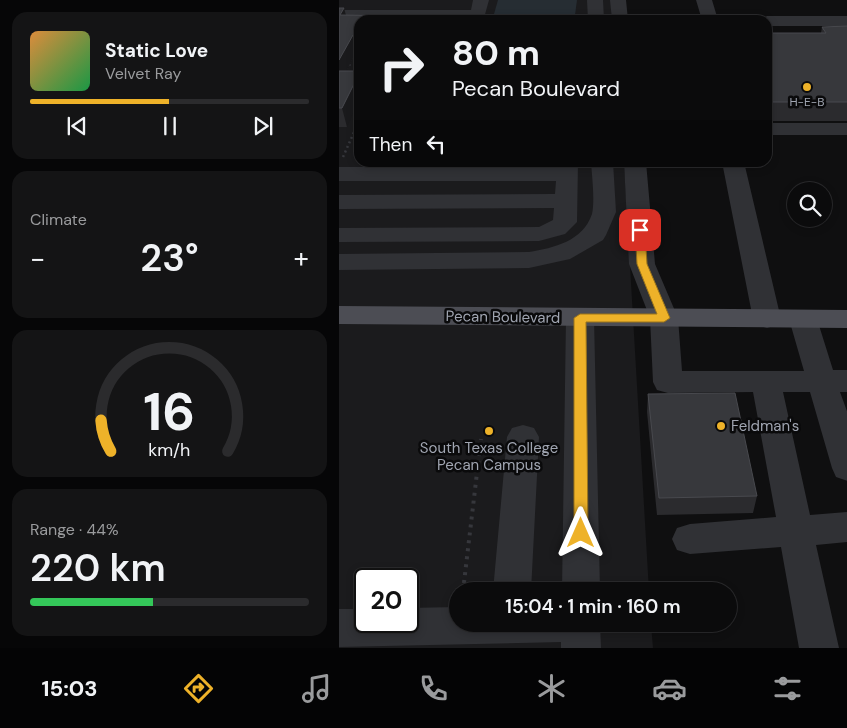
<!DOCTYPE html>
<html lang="en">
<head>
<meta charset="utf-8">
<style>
  body { margin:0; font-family:"DM Sans",sans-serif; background:#141415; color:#f1f3f6; height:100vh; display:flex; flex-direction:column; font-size:19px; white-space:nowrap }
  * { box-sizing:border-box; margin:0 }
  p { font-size:16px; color:#9a9b9d }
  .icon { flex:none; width:28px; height:28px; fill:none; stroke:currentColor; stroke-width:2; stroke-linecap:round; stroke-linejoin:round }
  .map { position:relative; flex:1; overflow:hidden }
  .drawer { display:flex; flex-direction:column; gap:12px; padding:12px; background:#060607; width:339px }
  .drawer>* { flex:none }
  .banner { position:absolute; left:15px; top:15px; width:418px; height:152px; border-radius:15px; box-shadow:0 2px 8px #0003,0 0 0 1px #2b2b2d; background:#0b0b0c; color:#f1f3f6; overflow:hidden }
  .buttons { position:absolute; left:448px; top:182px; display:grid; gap:10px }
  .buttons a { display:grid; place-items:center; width:45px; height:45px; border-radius:50%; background:#0b0b0c; box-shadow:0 2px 8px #0003,0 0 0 1px #2b2b2d; font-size:25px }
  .speed { position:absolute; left:15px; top:568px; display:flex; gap:10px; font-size:25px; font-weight:700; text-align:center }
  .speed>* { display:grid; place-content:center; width:65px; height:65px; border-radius:50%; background:#0b0b0c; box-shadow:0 2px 8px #0003,0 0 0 1px #2b2b2d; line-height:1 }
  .speed .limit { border:2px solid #111; border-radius:8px; background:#fff; color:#111 }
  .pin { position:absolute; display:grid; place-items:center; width:42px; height:42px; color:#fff; margin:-21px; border-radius:10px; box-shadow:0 2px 8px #0006 }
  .me { position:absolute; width:55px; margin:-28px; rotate:0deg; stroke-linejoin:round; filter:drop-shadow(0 0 4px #0008) }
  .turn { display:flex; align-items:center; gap:18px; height:105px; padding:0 15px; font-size:22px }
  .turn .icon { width:65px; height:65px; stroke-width:2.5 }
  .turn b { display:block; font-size:35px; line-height:42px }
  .then { display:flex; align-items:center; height:48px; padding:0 15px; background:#0003; gap:10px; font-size:19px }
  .big { font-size:38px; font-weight:600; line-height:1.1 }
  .drawer .widget { flex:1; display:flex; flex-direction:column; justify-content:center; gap:8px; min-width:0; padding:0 18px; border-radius:15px; background:#141415 }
  .drawer .dial { align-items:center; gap:0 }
  .dial svg { height:130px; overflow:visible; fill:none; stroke:#2b2b2d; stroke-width:7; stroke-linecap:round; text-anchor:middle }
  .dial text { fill:#f1f3f6; stroke:none }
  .song { display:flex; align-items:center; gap:15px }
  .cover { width:60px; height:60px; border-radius:8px; background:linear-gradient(135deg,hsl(30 70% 55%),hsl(140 70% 35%)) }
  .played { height:5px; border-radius:2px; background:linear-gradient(90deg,#eeb229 50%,#2b2b2d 50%) }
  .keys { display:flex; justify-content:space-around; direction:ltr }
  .heat { display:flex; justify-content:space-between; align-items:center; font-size:28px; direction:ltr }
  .charge { height:8px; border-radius:4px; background:linear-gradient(90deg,#34c759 44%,#2b2b2d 0) }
  .trip { position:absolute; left:110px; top:582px; width:288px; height:50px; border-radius:25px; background:#0b0b0c; box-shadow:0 2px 8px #0003,0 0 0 1px #2b2b2d; font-weight:600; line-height:50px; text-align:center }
  .tabs { display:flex; height:80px; justify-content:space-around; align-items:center; background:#040405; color:#9a9b9d }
  .tabs .icon { width:35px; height:35px }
  .tabs .active { color:#eeb229 }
  .tabs b { font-size:22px; color:#f1f3f6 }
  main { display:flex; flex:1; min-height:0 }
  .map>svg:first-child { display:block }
  .built { fill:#1b1b1d; fill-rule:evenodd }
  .water { fill:#262d33 }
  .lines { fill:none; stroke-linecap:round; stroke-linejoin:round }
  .path-far2 { stroke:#36373c; stroke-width:2; stroke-dasharray:1 2.5; stroke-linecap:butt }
  .path-far1 { stroke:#36373c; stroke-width:2.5; stroke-dasharray:2 3; stroke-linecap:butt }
  .path { stroke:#36373c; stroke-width:4; stroke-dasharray:3 5; stroke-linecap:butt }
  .minor { fill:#303135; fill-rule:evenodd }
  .major { fill:#4c4d54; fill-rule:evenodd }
  .wall { fill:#2b2b2e }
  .shaded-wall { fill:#1a1a1c }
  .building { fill:#37383c; stroke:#48494e }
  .route { fill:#eeb229; stroke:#9b741b }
  .poi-dot { fill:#eeb229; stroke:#0a0a0b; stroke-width:2 }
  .labels { text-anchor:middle; stroke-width:5; stroke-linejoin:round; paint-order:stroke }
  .far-poi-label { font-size:12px; fill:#a0a5b1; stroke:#0a0a0b }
  .street-label { font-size:15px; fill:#a0a5b1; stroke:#0a0a0b }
  .poi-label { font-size:15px; fill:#a0a5b1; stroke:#0a0a0b; text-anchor:start }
</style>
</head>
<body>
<main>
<section class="drawer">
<div class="widget">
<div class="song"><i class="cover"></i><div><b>Static Love</b><p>Velvet Ray</p></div></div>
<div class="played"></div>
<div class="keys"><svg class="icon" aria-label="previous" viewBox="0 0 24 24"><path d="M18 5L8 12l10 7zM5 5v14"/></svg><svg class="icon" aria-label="pause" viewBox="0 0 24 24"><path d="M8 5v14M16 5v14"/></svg><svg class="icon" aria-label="next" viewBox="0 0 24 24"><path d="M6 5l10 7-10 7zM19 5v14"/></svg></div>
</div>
<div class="widget"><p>Climate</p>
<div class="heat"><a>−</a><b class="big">23°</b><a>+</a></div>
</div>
<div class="widget dial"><svg viewBox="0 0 100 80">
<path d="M14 69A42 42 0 1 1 86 69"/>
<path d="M14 69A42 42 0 0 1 8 50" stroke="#eeb229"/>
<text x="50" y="56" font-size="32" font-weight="700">16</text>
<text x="50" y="72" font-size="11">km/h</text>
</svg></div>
<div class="widget"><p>Range · 44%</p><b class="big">220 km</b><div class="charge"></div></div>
</section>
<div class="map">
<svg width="509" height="648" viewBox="0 0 509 648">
  <rect width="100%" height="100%" fill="#0f0f10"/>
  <path class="built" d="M0,0H272L273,20H20V162L285,163L310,591H119V624H312L314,648H0ZM26,579H69V621H26Z"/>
  <path class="water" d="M159,0H238L236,15L228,20L160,19L155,14Z"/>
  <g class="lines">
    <path class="path-far2" d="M0,65H20"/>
    <path class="path-far1" d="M4,157L20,121"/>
    <path class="path" d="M124,591L142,439"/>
    <path class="minor" d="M134,0H150L145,18L0,20V10H132Z
      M248,0H264L265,20H249Z
      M271,0H287L289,20H273Z
      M357,0H373L379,20H363Z
      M428,16H509V26H428V20H421Z
      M428,123H509V135H428Z
      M217,162H239L238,222L226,234L200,241L0,242V228L200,227L214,220L215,208L0,209V195L216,194L217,181H0V167H217Z
      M252,162H274L277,212L267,235L264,240L231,259L190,268L0,270V254L190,252C215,248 244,241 253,214C256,201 253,176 252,162Z
      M285,162H307L316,264L339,318L343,371H465L450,319L454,313L464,310L474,313L478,319L494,370H509V392H501L509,414V481L497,477L493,468L471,392H444L471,515L509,512V542L477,545L500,648H460L442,547L351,554L338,550L333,539L338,528L351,524L437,517L414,392L329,393L318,390L314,382L311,318L290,264Z
      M383,162H405L442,319L438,325L428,328L418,325L414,319Z
      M241,309L251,312L255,318L261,591H223L227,318L231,312Z
      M184,425L195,428L200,437L192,591H154L168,437L173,428Z
      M119,607V624H261L262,648H222V642L0,647V609H26V621H69V608Z"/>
    <path class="major" d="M0,306L509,310V328L0,324Z"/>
  </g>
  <path class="wall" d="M0,8H5L7,15L62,16L63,20H20V52H17L7,71L8,127H0Z
    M509,26V121H428V33H482L483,27Z
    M309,394L418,496L414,513L318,515L308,412Z"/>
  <path class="shaded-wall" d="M5,8L9,24L1,15Z
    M14,35L17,52L0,85V60Z
    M20,74V100L8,127L3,108Z
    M428,102H431L428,121Z"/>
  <path class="building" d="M0,8H5L1,15L62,16L60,20H20V35H14L0,60Z
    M122,19H232V20H122Z
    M509,26V102H428V33H487L483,27Z
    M0,71H20V74L3,108H0Z
    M396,393L418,496L320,498L309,394Z"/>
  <path class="route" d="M301,227L306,230L308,264L331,318L325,322H247L249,533L247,537L242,539L237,537L235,533V318L241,314H318L298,264L296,230Z"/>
  <g class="poi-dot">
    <circle cx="468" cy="87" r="5"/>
    <circle cx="382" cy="426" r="5"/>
    <circle cx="150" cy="431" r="5"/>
  </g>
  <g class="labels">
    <g class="far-poi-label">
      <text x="468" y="106">H-E-B</text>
    </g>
    <g class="street-label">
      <text transform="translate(164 317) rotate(1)" y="5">Pecan Boulevard</text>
    </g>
    <g class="poi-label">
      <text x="392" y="431">Feldman's</text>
      <text x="150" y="453" text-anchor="middle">South Texas College<tspan x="150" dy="17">Pecan Campus</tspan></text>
    </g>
  </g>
</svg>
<div class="buttons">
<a><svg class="icon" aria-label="search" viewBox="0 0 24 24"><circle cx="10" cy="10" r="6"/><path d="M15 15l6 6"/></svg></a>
</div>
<div class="speed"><div class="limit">20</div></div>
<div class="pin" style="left:301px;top:230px;background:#d93025"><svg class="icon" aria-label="arrive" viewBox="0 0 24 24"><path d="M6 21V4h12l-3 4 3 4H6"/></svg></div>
<svg class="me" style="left:242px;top:533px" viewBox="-20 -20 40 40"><path d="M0-17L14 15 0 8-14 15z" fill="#eeb229" stroke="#fff" stroke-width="4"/></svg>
<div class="trip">15:04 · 1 min · 160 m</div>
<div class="banner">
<div class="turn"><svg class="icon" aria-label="right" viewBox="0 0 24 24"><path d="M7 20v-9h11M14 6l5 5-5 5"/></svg><div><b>80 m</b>Pecan Boulevard</div></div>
<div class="then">Then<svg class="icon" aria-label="left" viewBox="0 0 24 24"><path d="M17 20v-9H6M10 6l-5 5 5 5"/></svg></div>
</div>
</div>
</main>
<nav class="tabs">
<b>15:03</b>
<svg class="icon active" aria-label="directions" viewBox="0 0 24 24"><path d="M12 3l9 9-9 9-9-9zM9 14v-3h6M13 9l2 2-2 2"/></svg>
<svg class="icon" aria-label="music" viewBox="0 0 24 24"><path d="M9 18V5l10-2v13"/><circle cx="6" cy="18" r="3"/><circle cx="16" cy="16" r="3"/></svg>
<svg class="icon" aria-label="phone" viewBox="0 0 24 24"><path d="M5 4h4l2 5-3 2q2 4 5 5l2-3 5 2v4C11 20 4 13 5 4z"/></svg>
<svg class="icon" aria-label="climate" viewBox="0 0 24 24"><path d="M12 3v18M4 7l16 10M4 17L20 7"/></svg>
<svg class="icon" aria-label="car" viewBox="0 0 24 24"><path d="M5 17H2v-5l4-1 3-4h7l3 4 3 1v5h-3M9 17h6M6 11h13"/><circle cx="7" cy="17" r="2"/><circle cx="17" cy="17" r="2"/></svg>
<svg class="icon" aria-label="filters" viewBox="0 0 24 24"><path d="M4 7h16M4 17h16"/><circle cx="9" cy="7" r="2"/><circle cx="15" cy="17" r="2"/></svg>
</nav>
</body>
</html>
